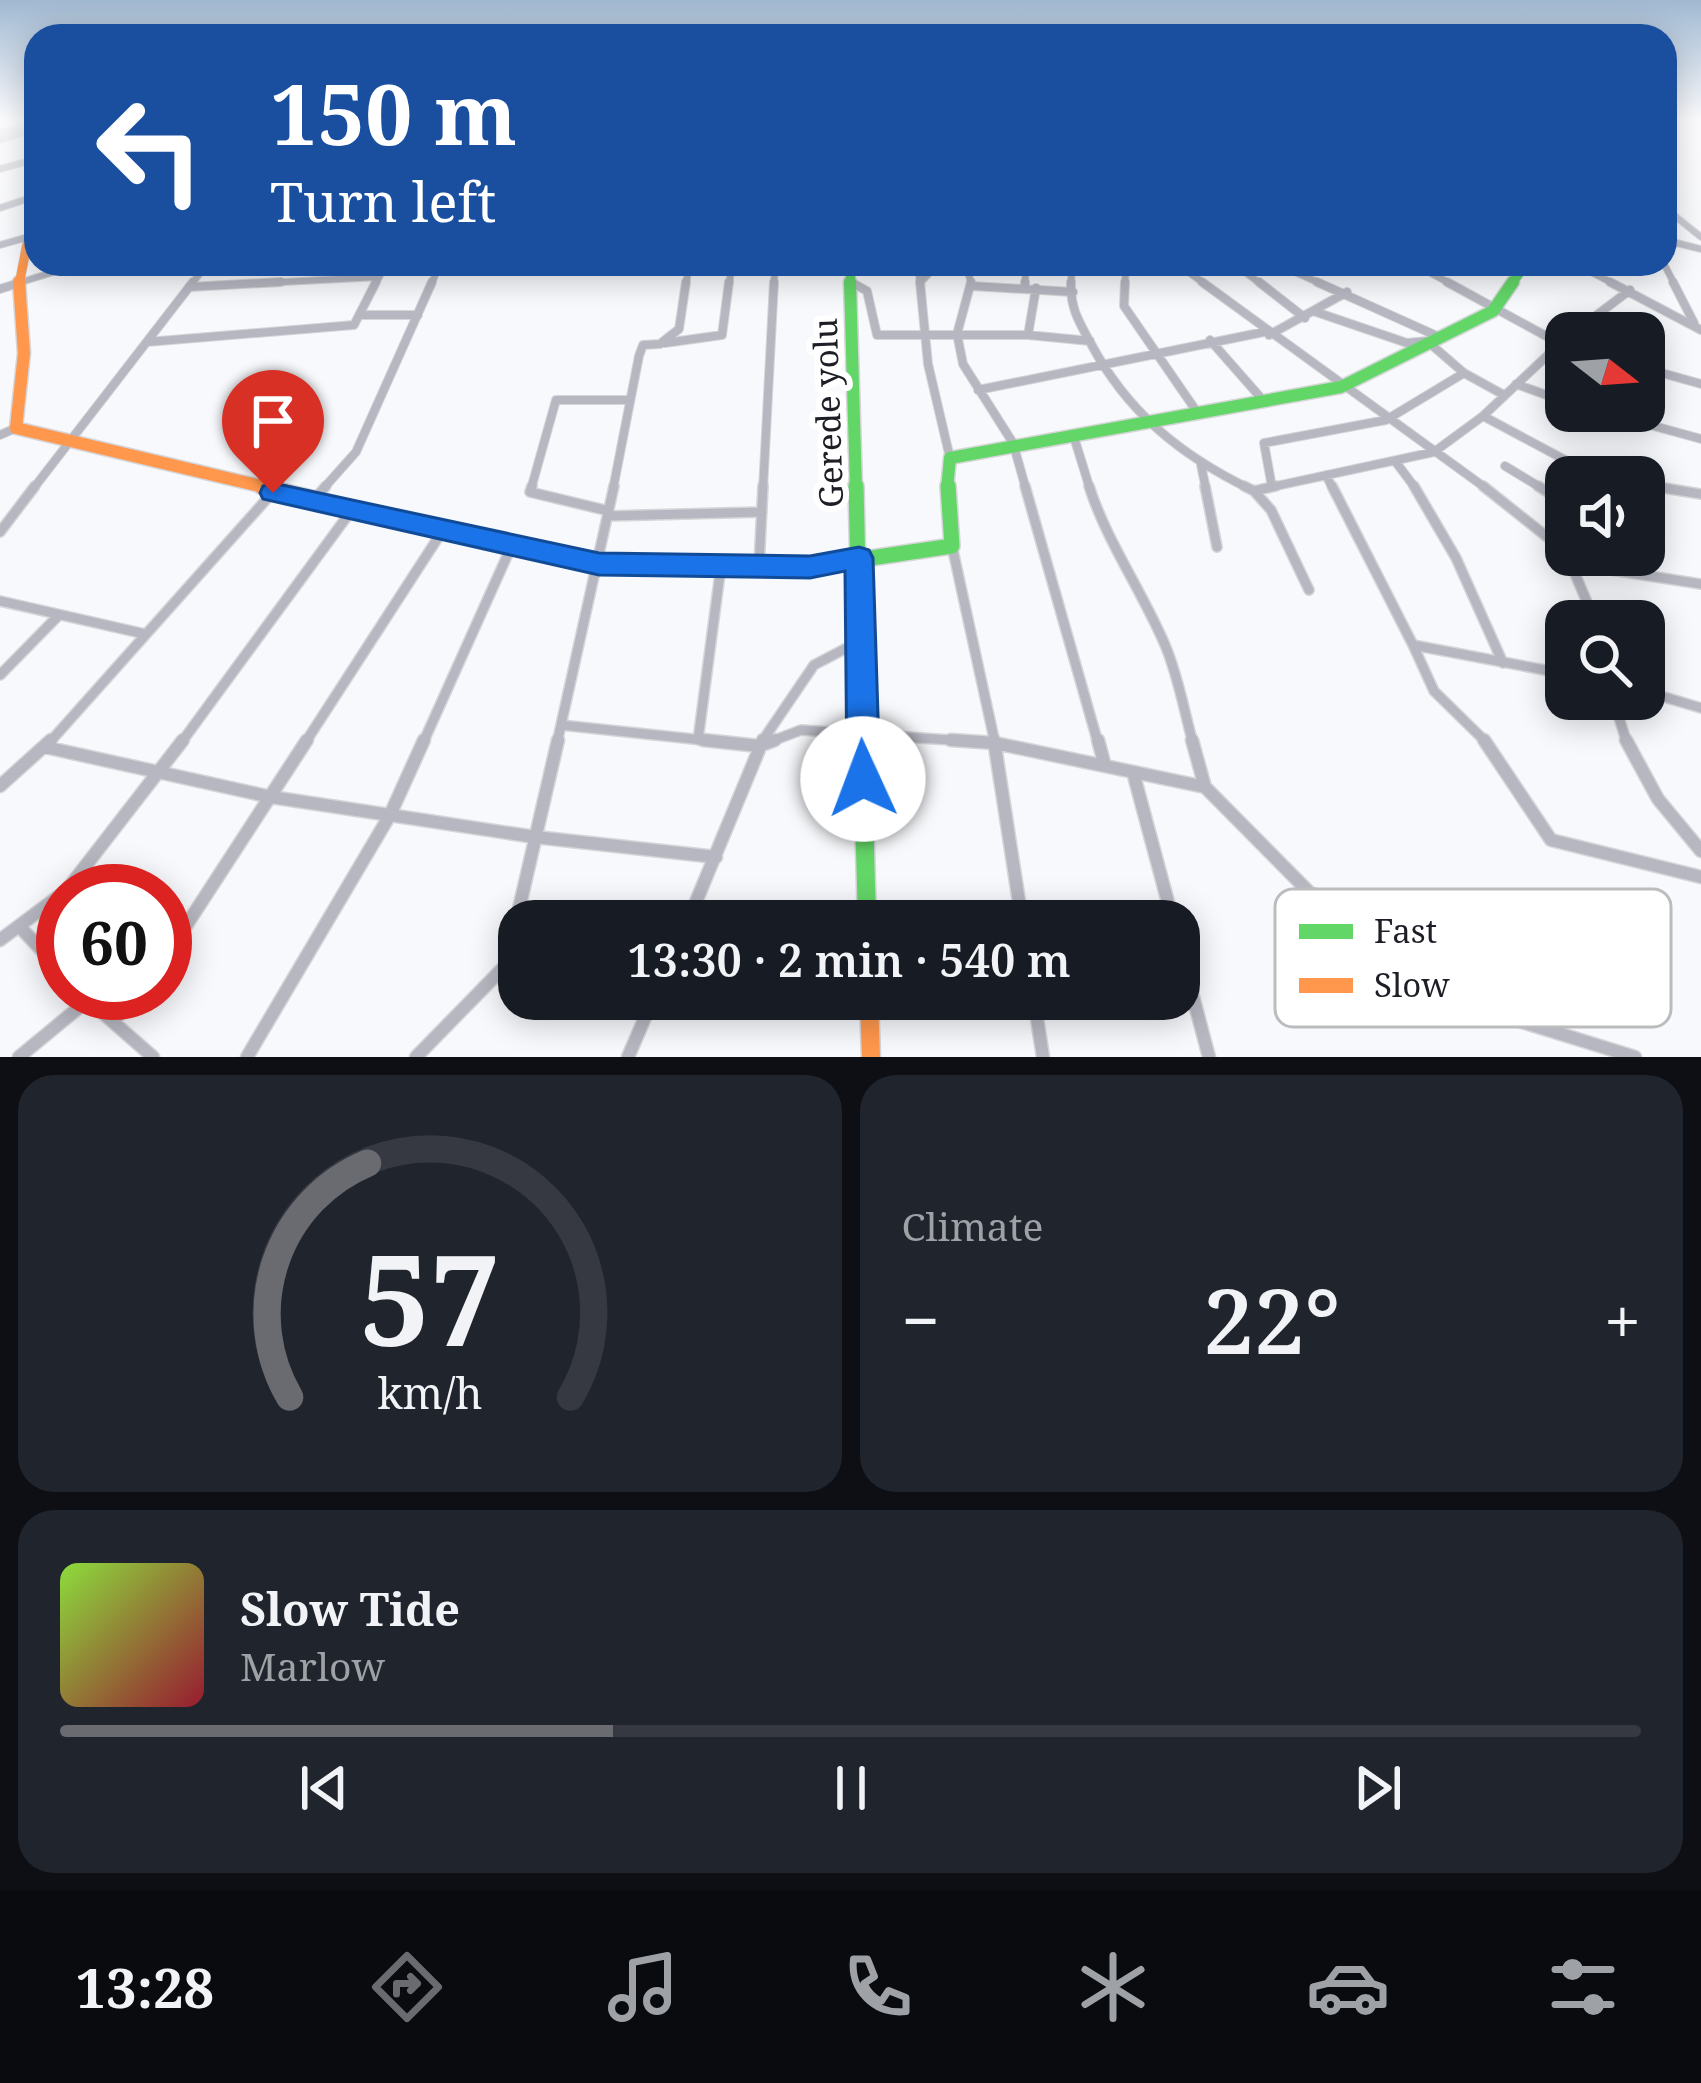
<!DOCTYPE html>
<html lang="en">
<head>
<meta charset="utf-8">
<style>
  body { margin:0; font-family:"Noto Serif",serif; background:#20242c; color:#f1f3f6; height:100vh; display:flex; flex-direction:column; font-size:45px; white-space:nowrap }
  * { box-sizing:border-box; margin:0 }
  p { font-size:39px; color:#9ea1a6 }
  .icon { flex:none; width:66px; height:66px; fill:none; stroke:currentColor; stroke-width:2; stroke-linecap:round; stroke-linejoin:round }
  .map { position:relative; height:1057px; overflow:hidden }
  .drawer { display:flex; flex-direction:column; gap:18px; padding:18px; background:#0d0f14; flex:1 }
  .drawer>* { flex:none }
  .banner { position:absolute; left:24px; top:24px; width:1653px; height:252px; border-radius:36px; box-shadow:0 6px 30px #0003; background:#1a4fa0; color:#fff; overflow:hidden }
  .needle { width:78px; rotate:107deg }
  .buttons { position:absolute; left:1545px; top:312px; display:grid; gap:24px }
  .buttons a { display:grid; place-items:center; width:120px; height:120px; border-radius:24px; background:#171b24; box-shadow:0 6px 30px #0003; font-size:60px }
  .speed { position:absolute; left:36px; top:864px; display:flex; gap:24px; font-size:60px; font-weight:700; text-align:center }
  .speed>* { display:grid; place-content:center; width:156px; height:156px; border-radius:50%; background:#171b24; box-shadow:0 6px 30px #0003; line-height:1 }
  .speed .limit { border:18px solid #d22; background:#fff; color:#111 }
  .pin { position:absolute; display:grid; place-items:center; width:102px; height:102px; color:#fff; margin:-123px -51px; border-radius:50% 50% 50% 0; rotate:-45deg; box-shadow:0 0 12px #0007 }
  .pin .icon { rotate:45deg }
  .me { position:absolute; width:132px; margin:-66px; rotate:358deg; stroke-linejoin:round; filter:drop-shadow(0 0 9px #0008) }
  .turn { display:flex; align-items:center; gap:42px; height:252px; padding:0 48px; font-size:54px }
  .turn .icon { width:156px; height:156px; stroke-width:2.5 }
  .turn b { display:block; font-size:84px; line-height:102px }
  .big { font-size:90px; font-weight:600; line-height:1.1 }
  .drawer .widget { flex:1; display:flex; flex-direction:column; justify-content:center; gap:18px; min-width:0; padding:0 42px; border-radius:36px; background:#20242c }
  .drawer .dial { align-items:center; gap:0 }
  .dial svg { height:312px; overflow:visible; fill:none; stroke:#363941; stroke-width:7; stroke-linecap:round; text-anchor:middle }
  .dial text { fill:#f1f3f6; stroke:none }
  .song { display:flex; align-items:center; gap:36px }
  .cover { width:144px; height:144px; border-radius:18px; background:linear-gradient(135deg,hsl(90 70% 55%),hsl(350 70% 35%)) }
  .played { height:12px; border-radius:6px; background:linear-gradient(90deg,#6a6b71 35%,#363941 35%) }
  .keys { display:flex; justify-content:space-around; direction:ltr }
  .heat { display:flex; justify-content:space-between; align-items:center; font-size:66px; direction:ltr }
  .drawer .tiles { flex:1; display:grid; gap:18px; grid-template-columns:1fr 1fr }
  .widget:last-child { grid-column:span 2 }
  .trip { position:absolute; left:498px; top:900px; width:702px; height:120px; border-radius:36px; background:#171b24; box-shadow:0 6px 30px #0003; font-weight:600; line-height:120px; text-align:center }
  .dock { display:flex; height:192px; justify-content:space-around; align-items:center; background:#090b0e; color:#9ea1a6 }
  .dock .icon { width:84px; height:84px }
  .dock .active { color:#6a6b71 }
  .dock b { font-size:54px; color:#f1f3f6 }
  .map>svg:first-child { display:block }
  .lines { fill:none; stroke-linecap:round; stroke-linejoin:round }
  .street-far3-casing { stroke:#d6d6d9; stroke-width:8 }
  .street-far2-casing { stroke:#d6d6d9; stroke-width:10 }
  .street-far1-casing { stroke:#d6d6d9; stroke-width:12 }
  .street-casing { stroke:#d6d6d9; stroke-width:15 }
  .fast-far3-casing { stroke:#d6d6d9; stroke-width:10 }
  .fast-far2-casing { stroke:#d6d6d9; stroke-width:15 }
  .fast-far1-casing { stroke:#d6d6d9; stroke-width:18 }
  .fast-casing { stroke:#d6d6d9; stroke-width:21 }
  .slow-far3-casing { stroke:#d6d6d9; stroke-width:10 }
  .slow-far2-casing { stroke:#d6d6d9; stroke-width:15 }
  .slow-far1-casing { stroke:#d6d6d9; stroke-width:18 }
  .slow-casing { stroke:#d6d6d9; stroke-width:21 }
  .street-far3 { stroke:#b6b7c1; stroke-width:6 }
  .street-far2 { stroke:#b6b7c1; stroke-width:8 }
  .street-far1 { stroke:#b6b7c1; stroke-width:9 }
  .street { stroke:#b6b7c1; stroke-width:12 }
  .fast-far3 { stroke:#63d668; stroke-width:9 }
  .fast-far2 { stroke:#63d668; stroke-width:12 }
  .fast-far1 { stroke:#63d668; stroke-width:15 }
  .fast { stroke:#63d668; stroke-width:18 }
  .slow-far3 { stroke:#ff974d; stroke-width:9 }
  .slow-far2 { stroke:#ff974d; stroke-width:12 }
  .slow-far1 { stroke:#ff974d; stroke-width:15 }
  .slow { stroke:#ff974d; stroke-width:18 }
  .route { fill:#1a73e8; stroke:#114b97; stroke-width:3 }
  .labels { text-anchor:middle; stroke-width:12; stroke-linejoin:round; paint-order:stroke }
  .street-label { font-size:33px; fill:#1d1e26; stroke:#fff }
  .key { fill:#fff; stroke:#bbbcbe; stroke-width:3 }
  .key-label { font-size:33px; fill:#1d1e26 }
</style>
</head>
<body>
<div class="map">
<svg width="1701" height="1057" viewBox="0 0 1701 1057">
  <rect width="100%" height="100%" fill="#f8f9fc"/>
  <g class="lines">
    <g class="street-far3-casing">
      <path id="street-far3" d="M0,132L19,128
        M0,140L36,128
        M0,169L36,159
        M0,208L36,196
        M1665,208L1701,237
        M1665,240L1701,249
        M0,245L28,237
        M918,264L920,285
        M965,264L972,285
        M1178,264L1206,285
        M1235,264L1262,285
        M1277,264L1324,285
        M1414,264L1453,285
        M1576,264L1616,285
        M1664,264L1675,285
        M437,270L558,269L568,264
        M851,282L857,285
        M921,282L938,264
        M12,285L79,264
        M191,285L207,264
        M224,285L379,277
        M375,285L386,264
        M431,285L440,264
        M686,285L689,264
        M729,285L732,264
        M774,285L775,264
        M1025,285L1026,264
        M1071,285L1072,264
        M1125,285L1126,264"/>
    </g>
    <g class="street-far2-casing">
      <path id="street-far2" d="M851,282L867,291L877,335H1028L1090,341
        M920,282L928,364L950,458
        M971,282L957,334L963,364L1013,443L1026,489
        M1071,282C1070,307 1078,320 1090,342C1127,412 1180,455 1250,489
        M1125,282L1124,306L1197,412
        M1202,282L1487,489
        M1259,282L1305,318
        M1317,282L1437,336
        M1447,282L1566,347
        M1610,282L1701,330
        M1673,282L1694,323
        M972,286L1073,292
        M189,287L281,282
        M1025,287V282
        M0,289L22,282
        M1316,312L1407,343L1427,341L1464,373L1504,395
        M359,315H418
        M1573,333L1630,290
        M1028,335L1036,288
        M1269,335L1347,292
        M1210,340L1261,398
        M147,342L354,325L376,282
        M665,343L722,335L729,282
        M1644,368L1701,384
        M1516,384L1566,402
        M978,390L1264,332
        M1599,411L1701,439
        M1483,416L1597,477
        M1073,434L1090,489
        M0,435L16,428
        M1395,461L1416,489
        M1201,465L1206,489
        M1505,466L1543,489
        M1326,475L1333,489
        M1644,485L1671,489
        M1272,487L1264,443L1386,420L1464,373
        M33,489L193,282
        M323,489L356,452L432,282
        M531,489L556,400H630
        M613,489L639,356L643,345L660,344L679,329L686,282
        M763,489L774,282
        M1262,489L1434,452L1483,416L1566,338"/>
    </g>
    <g class="street-far1-casing">
      <path id="street-far1" d="M532,486L530,492L609,511
        M1025,486L1098,743
        M1089,486C1106,540 1142,591 1165,645C1178,675 1184,711 1193,743
        M1205,486L1217,547
        M1244,486L1254,491L1276,486
        M1332,486L1413,645L1566,674
        M1414,486L1456,558L1503,663
        M1483,486L1566,552
        M1538,486L1566,503
        M1652,486L1701,494
        M1254,491L1271,510L1309,590
        M312,502L326,486
        M608,516L762,512
        M0,532L35,486
        M952,546L995,743
        M1567,555L1595,621
        M1572,555L1599,568L1701,584
        M759,566L763,486
        M0,601L145,634
        M1413,645L1434,691L1487,743
        M0,675L59,615
        M1644,691L1701,708
        M1613,699L1627,743
        M561,725L731,743
        M698,740L721,566
        M49,743L273,492
        M181,743L351,511
        M305,743L443,530
        M423,743L512,545
        M557,743L614,486
        M761,743L814,665L860,641
        M767,743L801,730L995,743"/>
    </g>
    <g class="street-casing">
      <path id="street" d="M703,740L759,746L775,740
        M951,740L995,743L1205,787L1192,740
        M994,740L1022,921
        M1098,740L1105,766
        M1484,740L1551,840L1701,877
        M1626,740L1658,799L1701,851
        M45,747L271,797L535,837L716,857
        M1133,772L1173,921
        M0,786L51,740
        M1205,787L1309,892L1390,938L1490,1012L1635,1057
        M66,891L183,740
        M688,921L763,740
        M19,926L63,973
        M0,940L63,893
        M1179,944L1209,1057
        M165,958L307,740
        M1034,999L1043,1057
        M113,1022L137,993
        M19,1057L88,1000L153,1057
        M247,1057L390,815L424,740
        M416,1057L506,965L558,740
        M628,1057L653,999"/>
    </g>
    <g class="fast-far3-casing">
      <path id="fast-far3" d="M850,264L851,285
        M1511,285L1526,264"/>
    </g>
    <g class="fast-far2-casing">
      <path id="fast-far2" d="M850,282L856,489
        M947,489L950,458L1341,387L1493,311L1513,282"/>
    </g>
    <g class="fast-far1-casing">
      <path id="fast-far1" d="M856,486L862,743
        M465,535L599,564L810,567L952,546L948,486"/>
    </g>
    <g class="fast-casing">
      <path id="fast" d="M862,740L867,921"/>
    </g>
    <g class="slow-far3-casing">
      <path id="slow-far3" d="M19,285L36,198"/>
    </g>
    <g class="slow-far2-casing">
      <path id="slow-far2" d="M19,282L24,353L16,428L273,489"/>
    </g>
    <g class="slow-far1-casing">
      <path id="slow-far1" d="M261,486L465,535"/>
    </g>
    <g class="slow-casing">
      <path id="slow" d="M869,999L871,1057"/>
    </g>
    <use href="#street-far3" class="street-far3"/>
    <use href="#street-far2" class="street-far2"/>
    <use href="#street-far1" class="street-far1"/>
    <use href="#street" class="street"/>
    <use href="#fast-far3" class="fast-far3"/>
    <use href="#fast-far2" class="fast-far2"/>
    <use href="#fast-far1" class="fast-far1"/>
    <use href="#fast" class="fast"/>
    <use href="#slow-far3" class="slow-far3"/>
    <use href="#slow-far2" class="slow-far2"/>
    <use href="#slow-far1" class="slow-far1"/>
    <use href="#slow" class="slow"/>
  </g>
  <linearGradient id="sky" x2="0" y2="1"><stop stop-color="#a0b8d1"/><stop offset="0.45" stop-color="#fcfcfe"/><stop offset="1" stop-color="#fcfcfe" stop-opacity="0"/></linearGradient>
  <rect width="1701" height="267" fill="url(#sky)"/>
  <path class="route" d="M273,483L599,553L810,556L859,547L869,550L873,558L880,779L875,790L863,795L852,790L847,779L845,571L810,578L599,575L263,499L260,493L263,486Z"/>
  <g class="labels">
    <g class="street-label">
      <text transform="translate(828 413) rotate(-92)" y="12">Gerede yolu</text>
    </g>
  </g>
  <rect x="1275" y="889" width="396" height="138" rx="18" class="key"/>
  <rect x="1299" y="924" width="54" height="15" fill="#63d668"/>
  <rect x="1299" y="978" width="54" height="15" fill="#ff974d"/>
  <g class="key-label">
    <text x="1374" y="943">Fast</text>
    <text x="1374" y="997">Slow</text>
  </g>
</svg>
<div class="buttons">
<a><svg class="needle" viewBox="-14 -14 28 28"><path d="M0-13l5 13h-10z" fill="#e53935"/><path d="M0 13l5-13h-10z" fill="#9ea1a6"/></svg></a>
<a><svg class="icon" aria-label="sound" viewBox="0 0 24 24"><path d="M4 9h4l5-4v14l-5-4H4zM17 9q2 3 0 6"/></svg></a>
<a><svg class="icon" aria-label="search" viewBox="0 0 24 24"><circle cx="10" cy="10" r="6"/><path d="M15 15l6 6"/></svg></a>
</div>
<div class="speed"><div class="limit">60</div></div>
<div class="pin" style="left:273px;top:493px;background:#d93025"><svg class="icon" aria-label="arrive" viewBox="0 0 24 24"><path d="M6 21V4h12l-3 4 3 4H6"/></svg></div>
<svg class="me" style="left:863px;top:779px" viewBox="-20 -20 40 40"><circle r="19" fill="#fff"/><path d="M0-13L10 11 0 6-10 11z" fill="#1a73e8"/></svg>
<div class="trip">13:30 · 2 min · 540 m</div>
<div class="banner">
<div class="turn"><svg class="icon" aria-label="left" viewBox="0 0 24 24"><path d="M17 20v-9H6M10 6l-5 5 5 5"/></svg><div><b>150 m</b>Turn left</div></div>
</div>
</div>
<section class="drawer">
<div class="tiles">
<div class="widget dial"><svg viewBox="0 0 100 80">
<path d="M14 69A42 42 0 1 1 86 69"/>
<path d="M14 69A42 42 0 0 1 34 9" stroke="#6a6b71"/>
<text x="50" y="56" font-size="32" font-weight="700">57</text>
<text x="50" y="72" font-size="11">km/h</text>
</svg></div>
<div class="widget"><p>Climate</p>
<div class="heat"><a>−</a><b class="big">22°</b><a>+</a></div>
</div>
<div class="widget">
<div class="song"><i class="cover"></i><div><b>Slow Tide</b><p>Marlow</p></div></div>
<div class="played"></div>
<div class="keys"><svg class="icon" aria-label="previous" viewBox="0 0 24 24"><path d="M18 5L8 12l10 7zM5 5v14"/></svg><svg class="icon" aria-label="pause" viewBox="0 0 24 24"><path d="M8 5v14M16 5v14"/></svg><svg class="icon" aria-label="next" viewBox="0 0 24 24"><path d="M6 5l10 7-10 7zM19 5v14"/></svg></div>
</div>
</div>
</section>
<nav class="dock">
<b>13:28</b>
<svg class="icon active" aria-label="directions" viewBox="0 0 24 24"><path d="M12 3l9 9-9 9-9-9zM9 14v-3h6M13 9l2 2-2 2"/></svg>
<svg class="icon" aria-label="music" viewBox="0 0 24 24"><path d="M9 18V5l10-2v13"/><circle cx="6" cy="18" r="3"/><circle cx="16" cy="16" r="3"/></svg>
<svg class="icon" aria-label="phone" viewBox="0 0 24 24"><path d="M5 4h4l2 5-3 2q2 4 5 5l2-3 5 2v4C11 20 4 13 5 4z"/></svg>
<svg class="icon" aria-label="climate" viewBox="0 0 24 24"><path d="M12 3v18M4 7l16 10M4 17L20 7"/></svg>
<svg class="icon" aria-label="car" viewBox="0 0 24 24"><path d="M5 17H2v-5l4-1 3-4h7l3 4 3 1v5h-3M9 17h6M6 11h13"/><circle cx="7" cy="17" r="2"/><circle cx="17" cy="17" r="2"/></svg>
<svg class="icon" aria-label="filters" viewBox="0 0 24 24"><path d="M4 7h16M4 17h16"/><circle cx="9" cy="7" r="2"/><circle cx="15" cy="17" r="2"/></svg>
</nav>
</body>
</html>
